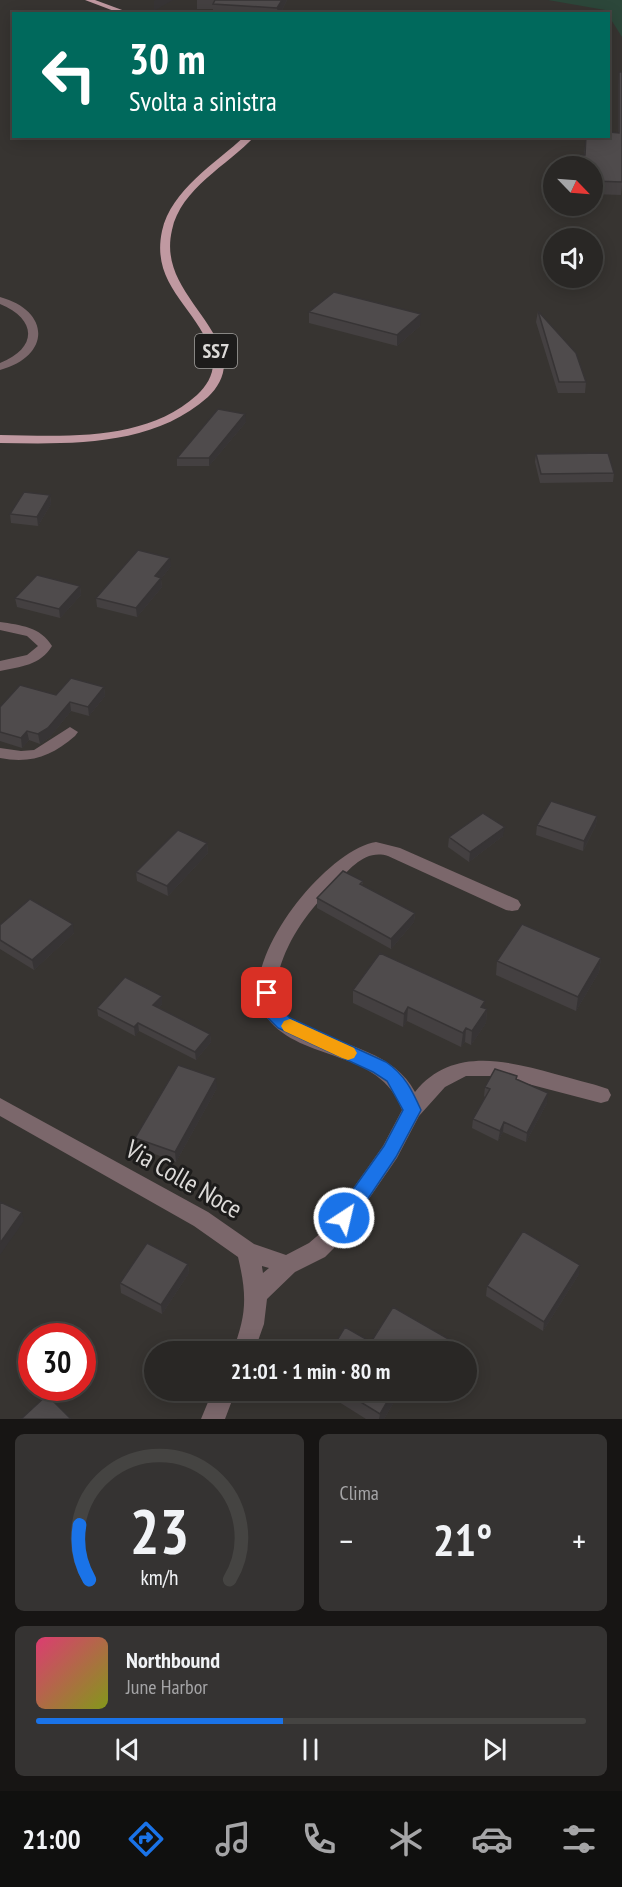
<!DOCTYPE html>
<html lang="it">
<head>
<meta charset="utf-8">
<style>
  body { margin:0; font-family:"PT Sans Narrow",sans-serif; background:#353332; color:#f1f3f6; height:100vh; display:flex; flex-direction:column; font-size:22px; white-space:nowrap }
  * { box-sizing:border-box; margin:0 }
  p { font-size:20px; color:#a5a5a7 }
  .icon { flex:none; width:33px; height:33px; fill:none; stroke:currentColor; stroke-width:2; stroke-linecap:round; stroke-linejoin:round }
  .map { position:relative; height:1419px; overflow:hidden }
  .drawer { display:flex; flex-direction:column; gap:15px; padding:15px; background:#171514; flex:1 }
  .drawer>* { flex:none }
  .banner { position:absolute; left:12px; top:12px; width:598px; height:126px; border-radius:0px; box-shadow:0 3px 15px #0003,0 0 0 2px #454442; background:#00695c; color:#fff; overflow:hidden }
  .needle { width:39px; rotate:115deg }
  .tools { position:absolute; left:543px; top:156px; display:grid; gap:12px }
  .tools a { display:grid; place-items:center; width:60px; height:60px; border-radius:50%; background:#292725; box-shadow:0 3px 15px #0003,0 0 0 2px #454442; font-size:30px }
  .speed { position:absolute; left:18px; top:1323px; display:flex; gap:12px; font-size:30px; font-weight:700; text-align:center }
  .speed>* { display:grid; place-content:center; width:78px; height:78px; border-radius:50%; background:#292725; box-shadow:0 3px 15px #0003,0 0 0 2px #454442; line-height:1 }
  .speed .limit { border:9px solid #d22; background:#fff; color:#111 }
  .pin { position:absolute; display:grid; place-items:center; width:51px; height:51px; color:#fff; margin:-26px; border-radius:12px; box-shadow:0 3px 9px #0006 }
  .me { position:absolute; width:66px; margin:-33px; rotate:35deg; stroke-linejoin:round; filter:drop-shadow(0 0 4px #0008) }
  .turn { display:flex; align-items:center; gap:21px; height:126px; padding:0 18px; font-size:27px }
  .turn .icon { width:78px; height:78px; stroke-width:2.5 }
  .turn b { display:block; font-size:42px; line-height:51px }
  .big { font-size:45px; font-weight:800; line-height:1.1 }
  .drawer .tile { flex:1; display:flex; flex-direction:column; justify-content:center; gap:9px; min-width:0; padding:0 21px; border-radius:9px; background:#353332 }
  .drawer .dial { align-items:center; gap:0 }
  .dial svg { height:156px; overflow:visible; fill:none; stroke:#454442; stroke-width:7; stroke-linecap:round; text-anchor:middle }
  .dial text { fill:#f1f3f6; stroke:none }
  .song { display:flex; align-items:center; gap:18px }
  .cover { width:72px; height:72px; border-radius:9px; background:linear-gradient(135deg,hsl(340 70% 55%),hsl(70 70% 35%)) }
  .played { height:6px; border-radius:3px; background:linear-gradient(90deg,#1a73e8 45%,#454442 45%) }
  .keys { display:flex; justify-content:space-around; direction:ltr }
  .heat { display:flex; justify-content:space-between; align-items:center; font-size:33px; direction:ltr }
  .drawer .tiles { flex:1; display:grid; gap:15px; grid-template-columns:1fr 1fr }
  .tile:last-child { grid-column:span 2 }
  .trip { position:absolute; left:144px; top:1341px; width:333px; height:60px; border-radius:30px; background:#292725; box-shadow:0 3px 15px #0003,0 0 0 2px #454442; font-weight:800; line-height:60px; text-align:center }
  .menu { display:flex; height:96px; justify-content:space-around; align-items:center; background:#10100f; color:#a5a5a7 }
  .menu .icon { width:42px; height:42px }
  .menu .active { color:#1a73e8 }
  .menu b { font-size:27px; color:#f1f3f6 }
  .map>svg:first-child { display:block }
  .green { fill:#2c473a }
  .lines { fill:none; stroke-linecap:round; stroke-linejoin:round }
  .minor { fill:#7b676b; fill-rule:evenodd }
  .major { fill:#c099a1; fill-rule:evenodd }
  .wall { fill:#444041 }
  .shaded-wall { fill:#373435 }
  .building { fill:#4f4b4c; stroke:#373435; stroke-width:1.5 }
  .route { fill:#1a73e8; stroke:#114b97; stroke-width:1.5 }
  .slow { fill:#f59e0b }
  .labels { text-anchor:middle; stroke-width:6; stroke-linejoin:round; paint-order:stroke }
  .shield { fill:#1d1c1b; stroke:#a3a19f; stroke-width:1.5 }
  .shield-label { font-size:20px; font-weight:bold; fill:#dcdad8 }
  .near-street-label { font-size:26px; fill:#dcdad8; stroke:#1d1c1b }
</style>
</head>
<body>
<div class="map">
<svg width="622" height="1419" viewBox="0 0 622 1419">
  <rect width="100%" height="100%" fill="#373431"/>
  <path class="green" d="M548,0H622V37L605,10Z"/>
  <g class="lines">
    <path class="minor" d="M0,297C51,311 51,356 0,370V363C38,348 37,319 0,304Z
      M0,622C20,625 41,627 52,646C41,665 20,667 0,671V661L27,655L38,646L27,636L0,630Z
      M70,727L78,732L75,736C52,756 31,764 0,758V748L21,751L34,750Z
      M376,842L400,848L518,900L521,905L518,910L512,911L506,910L388,856C365,849 350,869 335,884C310,909 289,936 279,971C276,981 273,997 279,1007C286,1017 298,1023 308,1028C345,1046 395,1053 415,1092C451,1047 506,1060 555,1074C572,1079 591,1083 608,1089L611,1095L608,1101L601,1103L497,1076H466L445,1087L419,1116L397,1158L337,1245L325,1257L295,1272L267,1299L264,1324L254,1352H232C247,1315 247,1295 238,1257L194,1226L0,1116V1098L208,1212L254,1244L286,1255L309,1243L323,1231L383,1146L402,1110C380,1048 302,1063 267,1018C229,969 326,849 376,842ZM262,1266L269,1268L263,1273L262,1267Z
      M213,1390H236L225,1419H201Z"/>
    <path class="major" d="M85,0H95L133,14H122Z
      M245,136H255C227,166 181,188 172,230C160,281 207,309 222,352C228,369 220,386 208,397C152,447 70,444 0,443V435C66,436 145,442 197,395C208,385 216,371 212,355C199,308 150,287 162,231C171,190 216,163 245,136Z"/>
  </g>
  <path class="wall" d="M197,0H287L280,14H213V9H197Z
    M619,72H622V185L621,195L592,194V166H578L579,155H584L586,136L618,133V84Z
    M538,311L586,382L585,393H558L536,322Z
    M309,312L420,326L397,346L309,323Z
    M246,422L209,466H177V458Z
    M536,454L614,473L613,482L540,483L535,462Z
    M50,495L51,504L38,526L11,523L10,514Z
    M171,566L161,579L162,587L137,617L97,607L96,598Z
    M80,586L81,595L60,618L17,607L15,598Z
    M104,687L105,696L89,716L71,711L50,737L40,744L29,740L22,748L0,741V707L56,695Z
    M597,816L596,825L583,851L536,835L537,825Z
    M503,836L469,862L448,847L449,837Z
    M207,843L208,853L168,896L137,881L136,872Z
    M363,881L362,886L415,913L414,922L391,949L317,908V898Z
    M0,925L74,933L34,970L0,949Z
    M601,958L599,972L576,1011L496,975L497,961Z
    M353,990L484,1008L487,1009L486,1023L471,1045L465,1042L461,1047L407,1021L403,1027L353,1003Z
    M162,996V1004L159,1008L210,1034L211,1042L196,1060L139,1031L135,1036L98,1016L97,1008Z
    M517,1079L547,1103L526,1142L503,1132L498,1141L472,1128L473,1119L485,1097L484,1096L485,1087Z
    M217,1088L176,1162L136,1147L135,1138Z
    M188,1264L189,1273L162,1314L121,1293L120,1283Z
    M579,1274L543,1331L486,1296L487,1286Z
    M320,1390H401L384,1419H366Z
    M402,1390H429L422,1402Z"/>
  <path class="shaded-wall" d="M155,0H173L154,11V1Z
    M282,0H287L280,14H278L277,8Z
    M421,314L420,326L397,346V335Z
    M245,414L246,422L209,466V458Z
    M50,495L51,504L38,526L37,517Z
    M170,558L171,566L161,579L162,587L137,617L136,608L155,576Z
    M80,586L81,595L60,618L59,609Z
    M104,687L105,696L89,716L88,707Z
    M70,702L71,711L50,737L40,744L38,734Z
    M27,731L29,740L22,748L21,738Z
    M597,816L596,825L583,851L584,841Z
    M505,827L503,836L469,862L470,852Z
    M207,843L208,853L168,896L167,886Z
    M415,913L414,922L391,949V939Z
    M73,924L74,933L34,970L32,960Z
    M601,958L599,972L576,1011L578,997Z
    M162,996V1004L154,1014L153,1005Z
    M485,1001L484,1015L487,1009L486,1023L471,1045L472,1031L481,1007Z
    M408,1007L407,1021L403,1027L404,1014Z
    M138,1023L139,1031L135,1036L134,1027Z
    M466,1028L465,1042L461,1047L463,1033Z
    M210,1034L211,1042L196,1060L195,1052Z
    M216,1078L217,1088L176,1162L175,1152Z
    M548,1093L547,1103L526,1142L527,1133Z
    M504,1122L503,1132L498,1141L500,1131Z
    M22,1212L24,1221L0,1255V1243Z
    M188,1264L189,1273L162,1314L161,1305Z
    M580,1265L579,1274L543,1331L544,1322Z
    M452,1341L451,1352H446Z
    M394,1390H401L384,1419H379L380,1414Z
    M423,1390H429L422,1402Z"/>
  <path class="building" d="M215,0H282L277,8L213,4Z
    M619,72H622V182L592,181V166H579V155H585L586,136H609V132L619,133Z
    M334,292L421,314L397,335L309,312Z
    M538,311L576,353L586,382H559Z
    M218,409L245,414L209,458H177Z
    M608,453L614,473L541,474L536,454Z
    M24,492L50,495L37,517L10,514Z
    M138,550L170,558L155,576L161,578L136,608L96,598Z
    M37,575L80,586L59,609L15,598Z
    M71,678L104,687L88,707L70,702L48,728L38,734L27,731L21,738L0,732V707L20,685L56,695Z
    M551,801L597,816L584,841L537,825Z
    M483,813L505,827L470,852L449,837Z
    M178,830L207,843L167,886L136,872Z
    M343,871L363,881L360,884L415,913L391,939L317,898Z
    M30,899L73,924L32,960L0,940V925Z
    M522,924L601,958L578,997L497,961Z
    M380,953L485,1001L481,1007L487,1009L472,1031L466,1028L463,1033L408,1007L404,1014L353,990Z
    M125,977L162,996L153,1005L210,1034L195,1052L138,1023L134,1027L97,1008Z
    M178,1065L216,1078L175,1152L135,1138Z
    M495,1069L517,1076L516,1079L548,1093L527,1133L504,1122L500,1131L473,1119L490,1089L485,1087Z
    M0,1202L22,1212L0,1243Z
    M523,1231L580,1265L544,1322L487,1286Z
    M147,1243L188,1264L161,1305L120,1283Z
    M393,1307L452,1341L446,1352H330L345,1327L371,1342Z
    M341,1390H394L380,1414Z
    M47,1395L71,1419H21Z"/>
  <path class="route" d="M267,987L273,989L279,1008L290,1018L386,1062C405,1075 412,1090 421,1110L396,1157L351,1224L344,1227L337,1224L334,1218L337,1212L384,1146L403,1110L387,1081L373,1072L278,1028L266,1016L259,993L261,989Z"/>
  <path class="slow" d="M290,1019L354,1048L357,1053L354,1058L348,1060L342,1058L284,1031L281,1026L284,1021Z"/>
  <g class="labels">
    <rect class="shield" x="195" y="334" width="42" height="34" rx="4.5"/>
    <g class="shield-label">
      <text x="216" y="358">SS7</text>
    </g>
    <g class="near-street-label">
      <text transform="translate(184 1179) rotate(30)" y="9">Via Colle Noce</text>
    </g>
  </g>
</svg>
<div class="tools">
<a><svg class="needle" viewBox="-14 -14 28 28"><path d="M0-13l5 13h-10z" fill="#e53935"/><path d="M0 13l5-13h-10z" fill="#a5a5a7"/></svg></a>
<a><svg class="icon" aria-label="sound" viewBox="0 0 24 24"><path d="M4 9h4l5-4v14l-5-4H4zM17 9q2 3 0 6"/></svg></a>
</div>
<div class="speed"><div class="limit">30</div></div>
<div class="pin" style="left:267px;top:993px;background:#d93025"><svg class="icon" aria-label="arrive" viewBox="0 0 24 24"><path d="M6 21V4h12l-3 4 3 4H6"/></svg></div>
<svg class="me" style="left:344px;top:1218px" viewBox="-20 -20 40 40"><circle r="17" fill="#1a73e8" stroke="#fff" stroke-width="3"/><path d="M0-11L8 9 0 5-8 9z" fill="#fff"/></svg>
<div class="trip">21:01 · 1 min · 80 m</div>
<div class="banner">
<div class="turn"><svg class="icon" aria-label="left" viewBox="0 0 24 24"><path d="M17 20v-9H6M10 6l-5 5 5 5"/></svg><div><b>30 m</b>Svolta a sinistra</div></div>
</div>
</div>
<section class="drawer">
<div class="tiles">
<div class="tile dial"><svg viewBox="0 0 100 80">
<path d="M14 69A42 42 0 1 1 86 69"/>
<path d="M14 69A42 42 0 0 1 9 41" stroke="#1a73e8"/>
<text x="50" y="56" font-size="32" font-weight="700">23</text>
<text x="50" y="72" font-size="11">km/h</text>
</svg></div>
<div class="tile"><p>Clima</p>
<div class="heat"><a>−</a><b class="big">21°</b><a>+</a></div>
</div>
<div class="tile">
<div class="song"><i class="cover"></i><div><b>Northbound</b><p>June Harbor</p></div></div>
<div class="played"></div>
<div class="keys"><svg class="icon" aria-label="previous" viewBox="0 0 24 24"><path d="M18 5L8 12l10 7zM5 5v14"/></svg><svg class="icon" aria-label="pause" viewBox="0 0 24 24"><path d="M8 5v14M16 5v14"/></svg><svg class="icon" aria-label="next" viewBox="0 0 24 24"><path d="M6 5l10 7-10 7zM19 5v14"/></svg></div>
</div>
</div>
</section>
<nav class="menu">
<b>21:00</b>
<svg class="icon active" aria-label="directions" viewBox="0 0 24 24"><path d="M12 3l9 9-9 9-9-9zM9 14v-3h6M13 9l2 2-2 2"/></svg>
<svg class="icon" aria-label="music" viewBox="0 0 24 24"><path d="M9 18V5l10-2v13"/><circle cx="6" cy="18" r="3"/><circle cx="16" cy="16" r="3"/></svg>
<svg class="icon" aria-label="phone" viewBox="0 0 24 24"><path d="M5 4h4l2 5-3 2q2 4 5 5l2-3 5 2v4C11 20 4 13 5 4z"/></svg>
<svg class="icon" aria-label="climate" viewBox="0 0 24 24"><path d="M12 3v18M4 7l16 10M4 17L20 7"/></svg>
<svg class="icon" aria-label="car" viewBox="0 0 24 24"><path d="M5 17H2v-5l4-1 3-4h7l3 4 3 1v5h-3M9 17h6M6 11h13"/><circle cx="7" cy="17" r="2"/><circle cx="17" cy="17" r="2"/></svg>
<svg class="icon" aria-label="filters" viewBox="0 0 24 24"><path d="M4 7h16M4 17h16"/><circle cx="9" cy="7" r="2"/><circle cx="15" cy="17" r="2"/></svg>
</nav>
</body>
</html>
